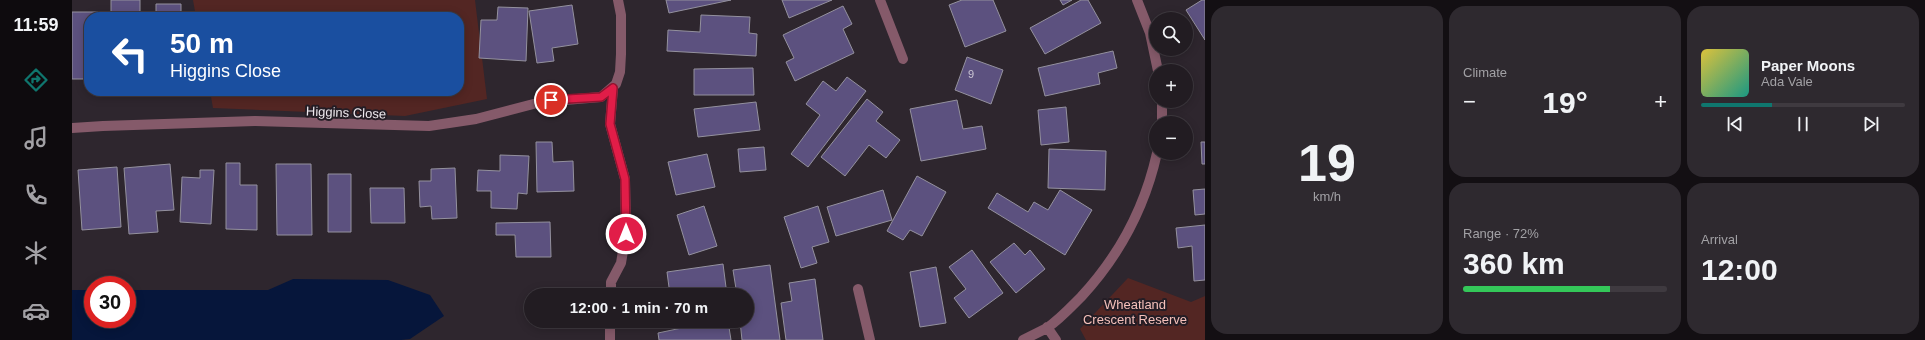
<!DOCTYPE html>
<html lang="en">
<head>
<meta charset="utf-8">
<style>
  body { margin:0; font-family:Helvetica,sans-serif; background:#2e292f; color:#f1f3f6; height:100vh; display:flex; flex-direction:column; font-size:15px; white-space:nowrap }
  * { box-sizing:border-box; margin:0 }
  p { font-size:13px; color:#a2a1a5 }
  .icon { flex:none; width:22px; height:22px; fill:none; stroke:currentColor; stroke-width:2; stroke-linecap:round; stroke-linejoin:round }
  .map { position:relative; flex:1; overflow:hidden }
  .side { display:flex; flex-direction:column; gap:6px; padding:6px; background:#130f13; width:720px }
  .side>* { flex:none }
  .top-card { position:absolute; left:12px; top:12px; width:380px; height:84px; border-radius:16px; box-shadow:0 2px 10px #0003,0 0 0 1px #3f3a40; background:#1a4fa0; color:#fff; overflow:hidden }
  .tools { position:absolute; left:1077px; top:12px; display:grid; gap:8px }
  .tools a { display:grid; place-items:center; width:44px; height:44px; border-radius:50%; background:#221c22; box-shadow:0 2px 10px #0003,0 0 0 1px #3f3a40; font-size:20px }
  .speed { position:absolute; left:12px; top:276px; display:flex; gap:8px; font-size:20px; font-weight:700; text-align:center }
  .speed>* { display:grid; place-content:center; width:52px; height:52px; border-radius:50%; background:#221c22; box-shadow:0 2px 10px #0003,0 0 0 1px #3f3a40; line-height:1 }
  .speed .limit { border:6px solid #d22; background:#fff; color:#111 }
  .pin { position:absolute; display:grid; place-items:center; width:34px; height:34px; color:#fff; margin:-17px; border:2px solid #fff; border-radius:50%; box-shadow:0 1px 4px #0007 }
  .me { position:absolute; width:44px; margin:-22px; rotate:0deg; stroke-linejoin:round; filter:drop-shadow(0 0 3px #0008) }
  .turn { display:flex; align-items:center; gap:14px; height:84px; padding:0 20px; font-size:18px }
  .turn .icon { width:52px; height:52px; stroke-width:2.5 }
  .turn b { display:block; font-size:28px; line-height:34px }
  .big { font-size:30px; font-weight:600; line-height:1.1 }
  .side .card { flex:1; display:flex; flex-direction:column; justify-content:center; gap:6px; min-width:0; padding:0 14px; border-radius:16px; background:#2e292f }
  .side .dial { align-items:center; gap:0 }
  .dial b { font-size:52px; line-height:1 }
  .song { display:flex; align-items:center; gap:12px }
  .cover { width:48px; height:48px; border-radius:6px; background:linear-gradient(135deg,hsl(50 70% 55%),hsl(170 70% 35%)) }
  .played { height:4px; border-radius:2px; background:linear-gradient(90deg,#0f766e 35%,#3f3a40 35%) }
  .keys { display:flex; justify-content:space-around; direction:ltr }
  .heat { display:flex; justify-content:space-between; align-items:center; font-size:22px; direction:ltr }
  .charge { height:6px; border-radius:3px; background:linear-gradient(90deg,#34c759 72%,#3f3a40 0) }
  .side .tiles { flex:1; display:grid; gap:6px; grid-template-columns:repeat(3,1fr) }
  .card:first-child { grid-row:span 2 }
  .trip { position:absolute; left:452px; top:288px; width:230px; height:40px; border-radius:20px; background:#221c22; box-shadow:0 2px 10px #0003,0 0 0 1px #3f3a40; font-weight:600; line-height:40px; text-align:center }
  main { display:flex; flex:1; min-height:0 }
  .dock { display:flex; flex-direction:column; width:72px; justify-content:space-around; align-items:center; background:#0e0b0e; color:#a2a1a5 }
  .dock .icon { width:28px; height:28px }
  .dock .selected { color:#0f766e }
  .dock b { font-size:18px; color:#f1f3f6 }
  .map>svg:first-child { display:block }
  .green { fill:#532623 }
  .water { fill:#06163b }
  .building { fill:#5c517f; stroke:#94919e }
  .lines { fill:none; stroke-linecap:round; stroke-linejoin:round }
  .minor { stroke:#855a6a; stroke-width:10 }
  .route-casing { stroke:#92132f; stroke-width:10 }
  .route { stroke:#e11d48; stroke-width:7 }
  .labels { text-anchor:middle; stroke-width:4; stroke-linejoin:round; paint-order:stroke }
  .number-label { font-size:11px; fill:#cac4d3 }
  .street-label { font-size:13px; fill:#efeaef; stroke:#241d25 }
  .park-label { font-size:13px; fill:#f5c0ba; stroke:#241d25 }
</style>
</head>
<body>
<main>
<nav class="dock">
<b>11:59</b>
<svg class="icon selected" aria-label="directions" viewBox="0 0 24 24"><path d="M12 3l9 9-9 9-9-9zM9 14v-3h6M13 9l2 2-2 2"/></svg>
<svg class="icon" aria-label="music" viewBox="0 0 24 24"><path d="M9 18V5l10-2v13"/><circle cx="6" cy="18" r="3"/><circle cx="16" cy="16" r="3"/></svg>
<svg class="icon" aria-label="phone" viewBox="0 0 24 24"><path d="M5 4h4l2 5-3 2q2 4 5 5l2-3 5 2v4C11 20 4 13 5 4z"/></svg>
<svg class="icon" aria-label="climate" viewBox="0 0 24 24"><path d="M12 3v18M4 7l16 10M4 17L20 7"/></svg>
<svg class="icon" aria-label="car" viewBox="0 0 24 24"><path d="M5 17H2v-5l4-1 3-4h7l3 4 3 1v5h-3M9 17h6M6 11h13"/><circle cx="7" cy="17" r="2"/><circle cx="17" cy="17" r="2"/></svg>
</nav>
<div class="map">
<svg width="1133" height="340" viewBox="0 0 1133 340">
  <rect width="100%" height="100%" fill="#2e262e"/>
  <path class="green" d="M121,0H403L415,99L333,116L141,108L138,91H387V17H124Z
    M1056,278L1119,302L1133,296V340H1014L1008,329Z"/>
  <path class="water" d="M221,279L316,280L358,295L372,316L338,339L329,340H0V290H21V319H55V290H196Z"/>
  <path class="building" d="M39,0H68V17H39Z
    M594,0H659L597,13Z
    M710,0H760L717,18Z
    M890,0H921L934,31L893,47L877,5Z
    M988,0H1000L991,5Z
    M1009,0H1016L1029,23L973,54L958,28Z
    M1130,0H1133V40L1114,10Z
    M84,4H109V17H84Z
    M500,5L506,44L480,48L482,61L465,63L457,11Z
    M771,6L780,24L771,29L782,53L723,81L714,62L722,58L711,35Z
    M426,7L456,8L454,61L407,58L409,20H425Z
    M0,12H26V17H17V79H0Z
    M629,15L678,17L677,33L685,34L684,56L595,51L596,30L628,32Z
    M1041,51L1045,68L1026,73L1028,84L973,96L966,68Z
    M895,57L931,70L919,104L883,90Z
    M681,68L682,95H622V69Z
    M775,77L794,91L736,167L719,154L748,115L734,104L751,81L764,91Z
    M795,99L811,112L804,121L828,140L814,158L797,145L773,176L749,157Z
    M885,100L891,129L910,126L914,149L849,161L838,109Z
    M684,102L688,130L626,137L622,109Z
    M994,107L997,142L969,145L966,110Z
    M464,142H480L481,162L501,161L502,191L465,192Z
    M1129,142H1133V164H1130Z
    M692,147L694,170L668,172L666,149Z
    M977,149L1034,151L1033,190L976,188Z
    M635,154L643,187L604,195L596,162Z
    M428,155L457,156L455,194L446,193L445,209L419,208V191H405L406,170L428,171Z
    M154,163H168V185H185V230L154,229Z
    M98,164L102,210L84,211L86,232L57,234L52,168Z
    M204,164H239L240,235H205Z
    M45,167L49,227L10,230L6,170Z
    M383,168L385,218L360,219L359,206L348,207L347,181H359V169Z
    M128,170H142L139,224L108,222L110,177L128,178Z
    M256,174H279V232H256Z
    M845,176L874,192L850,236L838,230L831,240L815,231Z
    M298,188H332L333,223H299Z
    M1133,189V214L1123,215L1121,190Z
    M811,190L820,220L764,236L755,207Z
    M988,190L1020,210L993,255L916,208L925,193L956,212L962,202L976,210Z
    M632,206L645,246L617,255L605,215Z
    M746,206L757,242L740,247L745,263L729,268L712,217Z
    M478,222L479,257H444L443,235H424V223Z
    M1133,225V280L1122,281L1120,246L1106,248L1104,228Z
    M942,243L953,255L958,250L973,269L944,293L918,262Z
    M900,250L931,293L897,318L882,298L894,289L877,267Z
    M651,264L655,295H598L595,272Z
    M698,265L708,340H670L668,321H675V295H665L661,270Z
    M864,267L874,323L848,327L838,272Z
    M743,279L751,340H714L709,303L720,301L717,283Z
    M643,321H656L659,340H587L586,333Z"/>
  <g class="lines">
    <path class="minor" d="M808,0L831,59
      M1065,0L1078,33L1086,71
      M1090,123V101
      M0,128L31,126L183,121L357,126L404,119L469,102L529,97L544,84L548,72L549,54V15L546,0
      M786,289L798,340
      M539,295V282L549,263L554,233L553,179L538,124L541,88
      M975,327L984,340
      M538,340V321
      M951,340C959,336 967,332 975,328C988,319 999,307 1009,297C1047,256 1073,207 1085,153"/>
  </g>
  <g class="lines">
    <g class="route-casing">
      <path id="route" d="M479,100L529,97L541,88L538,124L553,179L554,234"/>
    </g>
    <use href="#route" class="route"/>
  </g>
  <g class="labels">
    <g class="number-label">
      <text x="899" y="78">9</text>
    </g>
    <g class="street-label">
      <text transform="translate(274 112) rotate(2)" y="5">Higgins Close</text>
    </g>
    <g class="park-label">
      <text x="1063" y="309">Wheatland<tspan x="1063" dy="15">Crescent Reserve</tspan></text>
    </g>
  </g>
</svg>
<div class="tools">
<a><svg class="icon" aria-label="search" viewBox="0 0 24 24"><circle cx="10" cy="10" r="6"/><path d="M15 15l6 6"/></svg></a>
<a>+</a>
<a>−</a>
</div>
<div class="speed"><div class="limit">30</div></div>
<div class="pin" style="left:479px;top:100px;background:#d93025"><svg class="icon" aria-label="arrive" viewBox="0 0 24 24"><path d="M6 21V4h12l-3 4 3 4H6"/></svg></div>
<svg class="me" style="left:554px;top:234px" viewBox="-20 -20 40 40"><circle r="17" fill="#e11d48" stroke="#fff" stroke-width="3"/><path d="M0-11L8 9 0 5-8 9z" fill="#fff"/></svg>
<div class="trip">12:00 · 1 min · 70 m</div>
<div class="top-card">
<div class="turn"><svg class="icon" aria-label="left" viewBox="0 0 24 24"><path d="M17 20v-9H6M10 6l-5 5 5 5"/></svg><div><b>50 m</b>Higgins Close</div></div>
</div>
</div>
<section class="side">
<div class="tiles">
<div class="card dial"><b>19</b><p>km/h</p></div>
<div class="card"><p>Climate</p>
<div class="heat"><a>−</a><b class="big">19°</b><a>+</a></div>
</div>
<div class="card">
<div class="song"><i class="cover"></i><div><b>Paper Moons</b><p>Ada Vale</p></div></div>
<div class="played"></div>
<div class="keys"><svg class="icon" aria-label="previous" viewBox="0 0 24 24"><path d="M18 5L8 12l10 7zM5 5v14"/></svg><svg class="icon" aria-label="pause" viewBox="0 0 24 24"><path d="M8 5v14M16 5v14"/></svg><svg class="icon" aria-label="next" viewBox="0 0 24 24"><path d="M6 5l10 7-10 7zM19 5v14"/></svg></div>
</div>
<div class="card"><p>Range · 72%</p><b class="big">360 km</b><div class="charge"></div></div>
<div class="card"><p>Arrival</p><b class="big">12:00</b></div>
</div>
</section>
</main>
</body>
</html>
